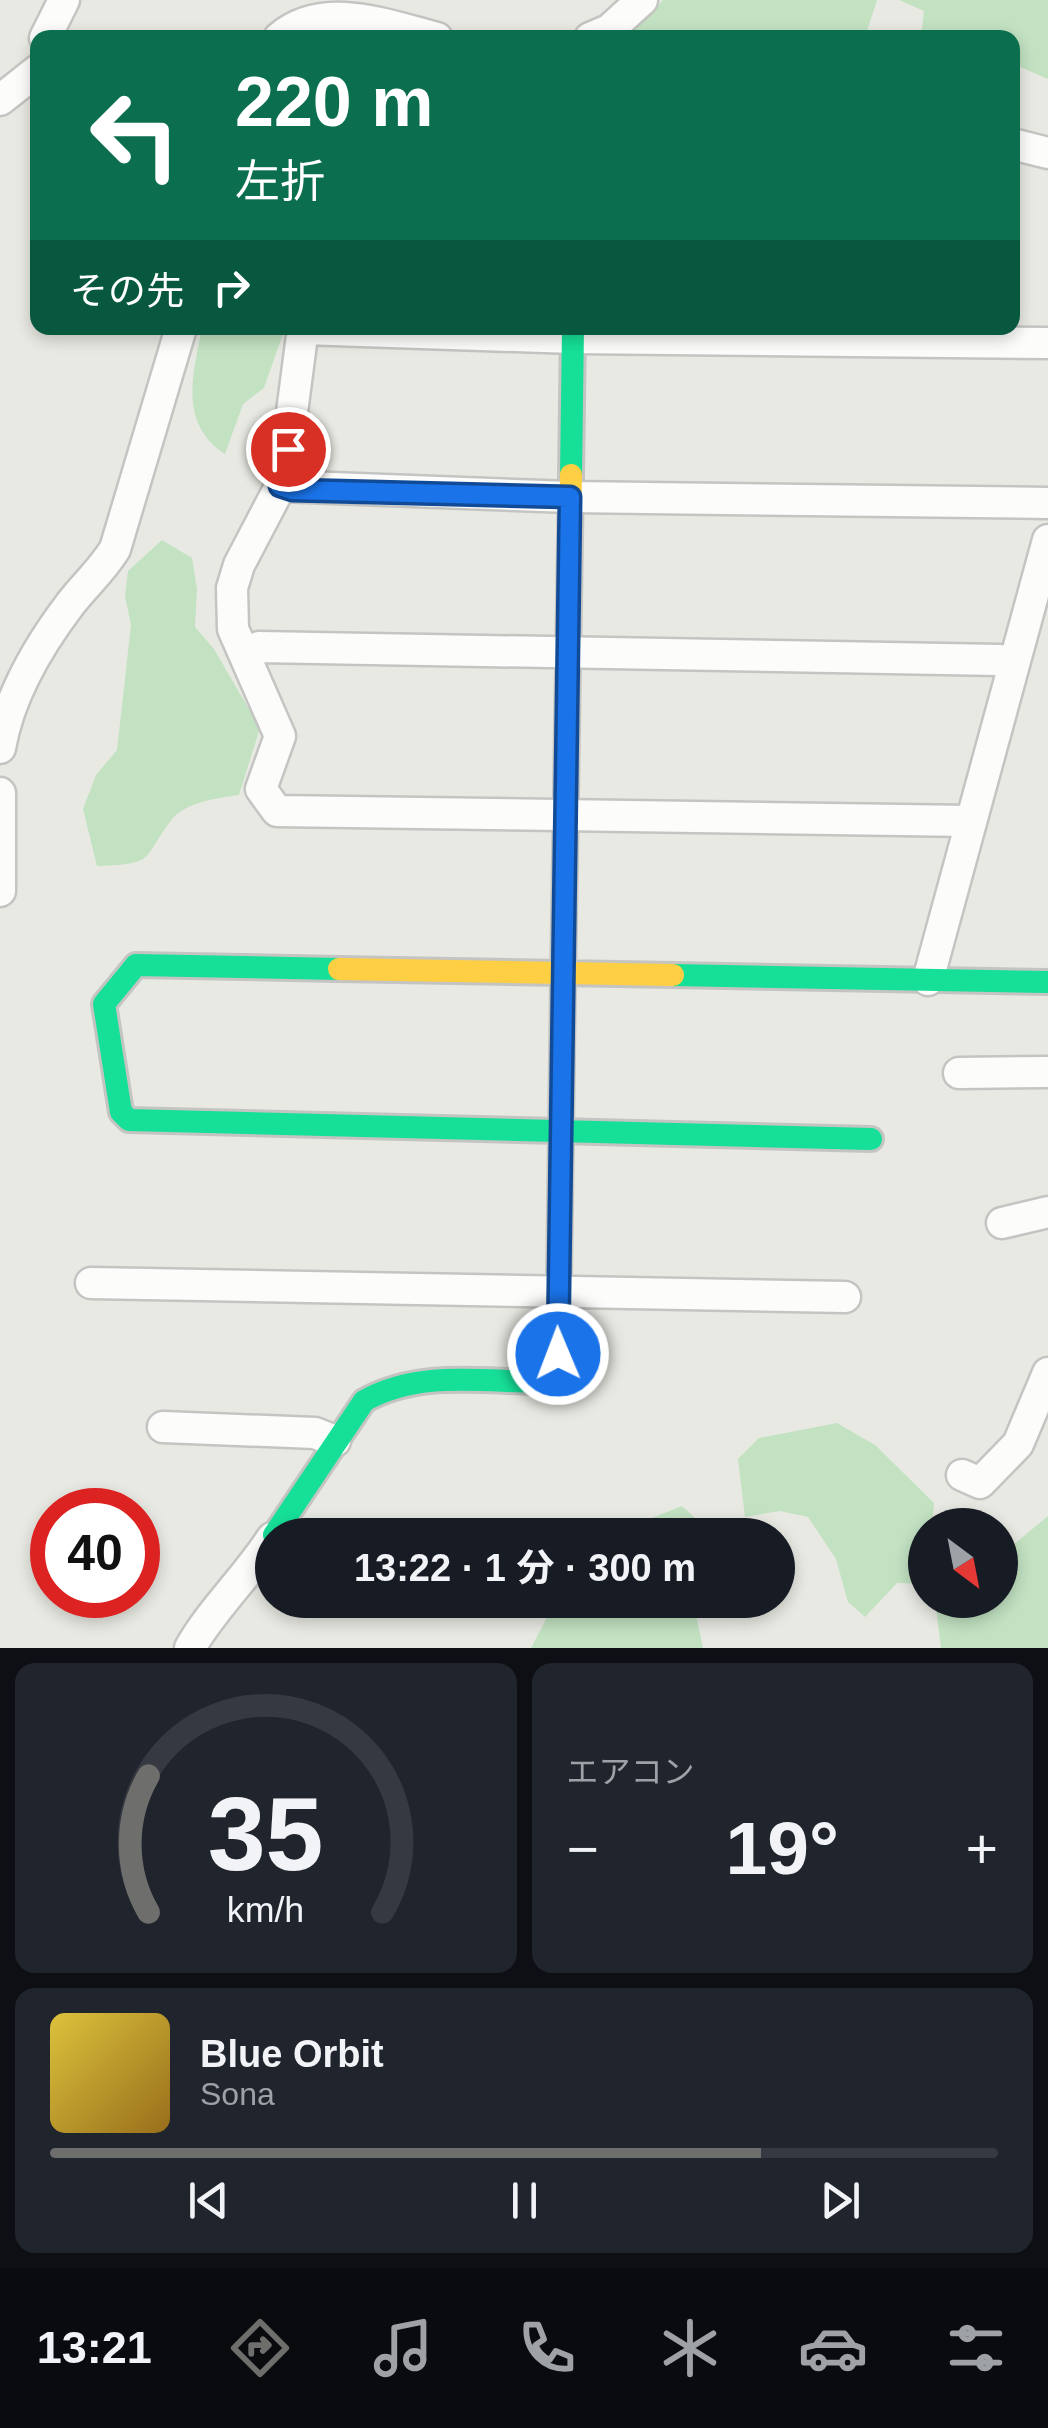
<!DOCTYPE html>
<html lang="ja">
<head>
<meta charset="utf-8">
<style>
  body { margin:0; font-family:Helvetica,"Noto Sans JP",sans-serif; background:#20242c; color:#f1f3f6; height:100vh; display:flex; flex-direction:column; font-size:38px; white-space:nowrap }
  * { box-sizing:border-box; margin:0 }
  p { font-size:32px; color:#9ea1a6 }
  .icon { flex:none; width:55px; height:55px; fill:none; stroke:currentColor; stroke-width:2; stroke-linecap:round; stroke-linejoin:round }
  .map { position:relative; height:1648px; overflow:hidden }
  .drawer { display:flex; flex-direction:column; gap:15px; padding:15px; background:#0d0f14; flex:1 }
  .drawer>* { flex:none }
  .guide { position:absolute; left:30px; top:30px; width:990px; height:305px; border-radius:20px; box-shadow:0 5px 15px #0003; background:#0b6e4f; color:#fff; overflow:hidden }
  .needle { width:65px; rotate:148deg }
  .tools { position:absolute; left:908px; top:1508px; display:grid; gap:20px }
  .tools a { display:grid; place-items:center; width:110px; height:110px; border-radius:50%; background:#171b24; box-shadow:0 5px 15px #0003; font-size:50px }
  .speed { position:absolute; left:30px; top:1488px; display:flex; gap:20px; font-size:50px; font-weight:700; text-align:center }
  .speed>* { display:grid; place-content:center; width:130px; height:130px; border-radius:50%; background:#171b24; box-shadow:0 5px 15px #0003; line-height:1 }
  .speed .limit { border:15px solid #d22; background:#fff; color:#111 }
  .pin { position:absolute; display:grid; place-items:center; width:85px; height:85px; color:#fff; margin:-42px; border:5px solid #fff; border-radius:50%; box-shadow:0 2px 10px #0007 }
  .me { position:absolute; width:110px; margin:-55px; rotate:359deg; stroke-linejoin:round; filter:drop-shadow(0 0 8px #0008) }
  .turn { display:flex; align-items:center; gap:35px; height:210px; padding:0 40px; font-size:45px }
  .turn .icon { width:130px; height:130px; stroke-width:2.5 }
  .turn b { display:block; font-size:70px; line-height:85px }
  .then { display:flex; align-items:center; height:95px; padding:0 40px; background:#0003; gap:20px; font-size:38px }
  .big { font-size:75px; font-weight:700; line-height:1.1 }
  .drawer .card { flex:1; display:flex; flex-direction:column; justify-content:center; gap:15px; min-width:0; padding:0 35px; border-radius:20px; background:#20242c }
  .drawer .dial { align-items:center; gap:0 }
  .dial svg { height:260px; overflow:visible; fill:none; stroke:#363941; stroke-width:7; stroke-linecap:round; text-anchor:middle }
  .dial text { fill:#f1f3f6; stroke:none }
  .song { display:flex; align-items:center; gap:30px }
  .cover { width:120px; height:120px; border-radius:15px; background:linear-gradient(135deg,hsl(50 70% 55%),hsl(40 70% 35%)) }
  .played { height:10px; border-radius:5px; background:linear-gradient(90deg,#6e6e6c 75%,#363941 75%) }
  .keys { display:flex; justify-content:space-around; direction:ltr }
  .heat { display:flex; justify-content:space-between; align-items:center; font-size:55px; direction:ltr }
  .drawer .tiles { flex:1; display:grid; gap:15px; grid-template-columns:1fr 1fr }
  .card:last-child { grid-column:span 2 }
  .trip { position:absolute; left:255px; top:1518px; width:540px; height:100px; border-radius:50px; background:#171b24; box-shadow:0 5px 15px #0003; font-weight:700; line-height:100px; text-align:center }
  .tab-bar { display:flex; height:160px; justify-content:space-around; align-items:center; background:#090b0e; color:#9ea1a6 }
  .tab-bar .icon { width:70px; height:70px }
  .tab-bar .on { color:#6e6e6c }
  .tab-bar b { font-size:45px; color:#f1f3f6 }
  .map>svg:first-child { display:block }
  .green { fill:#c2e2c2 }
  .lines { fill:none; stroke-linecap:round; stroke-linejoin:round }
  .street-casing { stroke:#c4c4c2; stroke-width:35 }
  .fast-casing { stroke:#c4c4c2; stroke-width:28 }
  .slow-casing { stroke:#c4c4c2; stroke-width:28 }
  .street { stroke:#fcfcfb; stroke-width:30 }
  .fast { stroke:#16e098; stroke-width:22 }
  .slow { stroke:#ffcf43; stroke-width:22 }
  .route-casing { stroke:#114b97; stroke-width:25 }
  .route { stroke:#1a73e8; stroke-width:18 }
</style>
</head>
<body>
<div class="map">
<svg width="1048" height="1648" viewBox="0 0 1048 1648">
  <rect width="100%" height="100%" fill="#e9e9e3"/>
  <path class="green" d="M663,0H877L865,37L610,38L649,15Z
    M899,0H1048V79L1013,64L1012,38L921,37L924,11Z
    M202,328H285L264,388L243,404L225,454C178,423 193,374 202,328Z
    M162,540L192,558L197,589L195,627L214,649L260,728L239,795C218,798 186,802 172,819C141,860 157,864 97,866L83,809L96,775L117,750L131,625L125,596L128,571Z
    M837,1423L875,1445L934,1503L932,1525H925V1584L897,1583L865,1617L848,1602L836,1559L808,1517L780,1511L745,1517L738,1459L759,1438Z
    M682,1506L714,1535H610L614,1533Z
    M1048,1516V1648H941L935,1600H1000V1546L1013,1545Z
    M556,1600H693L703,1648H531Z"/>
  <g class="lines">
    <g class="street-casing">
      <path id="street" d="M45,38L64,0
        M279,38C323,0 386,25 437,38
        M590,38L609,30L642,0
        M0,100L38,70
        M1012,144L1048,153
        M303,328L283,481L239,565L232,588L233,629L280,736L261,789L277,811L970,821
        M303,329L573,338L1048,343
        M280,486L570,497L1048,503
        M245,653L259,647L1000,660L1014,664
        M0,748C9,696 39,645 71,603C86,584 102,570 115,549L181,328
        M0,793V891
        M928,980L1048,540
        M959,1073L1048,1072
        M1002,1223L1048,1212
        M91,1283L845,1297
        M163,1427L315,1433L335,1441
        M962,1475L980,1483L1018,1444L1048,1373
        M190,1648C213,1608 247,1577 272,1538"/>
    </g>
    <g class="fast-casing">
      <path id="fast" d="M571,475L573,328
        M339,969L136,965L104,1004L121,1112L129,1120L871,1139
        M673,975L1048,982
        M274,1535L364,1401C417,1371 477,1381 535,1382L549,1373L558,1354L563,982"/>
    </g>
    <g class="slow-casing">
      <path id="slow" d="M339,969L673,975
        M563,982L571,475"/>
    </g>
    <use href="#street" class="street"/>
    <use href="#fast" class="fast"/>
    <use href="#slow" class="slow"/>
  </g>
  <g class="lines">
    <g class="route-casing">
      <path id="route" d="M288,449L280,486L292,490L570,497L558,1354"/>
    </g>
    <use href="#route" class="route"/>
  </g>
</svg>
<div class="tools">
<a><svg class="needle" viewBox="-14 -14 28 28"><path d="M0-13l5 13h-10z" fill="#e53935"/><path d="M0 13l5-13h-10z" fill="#9ea1a6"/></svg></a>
</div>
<div class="speed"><div class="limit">40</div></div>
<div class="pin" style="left:288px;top:449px;background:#d93025"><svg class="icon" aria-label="arrive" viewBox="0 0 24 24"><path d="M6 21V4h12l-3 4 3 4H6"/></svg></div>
<svg class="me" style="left:558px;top:1354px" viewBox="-20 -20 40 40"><circle r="17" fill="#1a73e8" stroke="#fff" stroke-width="3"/><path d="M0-11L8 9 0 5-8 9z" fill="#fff"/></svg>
<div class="trip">13:22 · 1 分 · 300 m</div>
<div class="guide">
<div class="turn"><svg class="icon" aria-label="left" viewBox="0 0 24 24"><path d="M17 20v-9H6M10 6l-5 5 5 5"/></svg><div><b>220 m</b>左折</div></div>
<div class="then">その先<svg class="icon" aria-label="right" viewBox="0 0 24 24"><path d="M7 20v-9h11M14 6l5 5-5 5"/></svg></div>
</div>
</div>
<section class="drawer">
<div class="tiles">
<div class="card dial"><svg viewBox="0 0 100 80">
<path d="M14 69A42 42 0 1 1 86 69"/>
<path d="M14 69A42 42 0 0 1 14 27" stroke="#6e6e6c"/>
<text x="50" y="56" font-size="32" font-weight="700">35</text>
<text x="50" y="72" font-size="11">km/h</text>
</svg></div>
<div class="card"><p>エアコン</p>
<div class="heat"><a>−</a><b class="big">19°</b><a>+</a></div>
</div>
<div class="card">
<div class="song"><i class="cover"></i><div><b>Blue Orbit</b><p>Sona</p></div></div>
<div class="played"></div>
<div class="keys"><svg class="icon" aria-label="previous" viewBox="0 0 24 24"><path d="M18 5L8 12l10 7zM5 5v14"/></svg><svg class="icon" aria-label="pause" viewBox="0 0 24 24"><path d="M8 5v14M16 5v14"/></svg><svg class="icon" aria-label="next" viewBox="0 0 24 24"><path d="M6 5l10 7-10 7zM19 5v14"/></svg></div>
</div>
</div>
</section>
<nav class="tab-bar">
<b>13:21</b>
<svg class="icon on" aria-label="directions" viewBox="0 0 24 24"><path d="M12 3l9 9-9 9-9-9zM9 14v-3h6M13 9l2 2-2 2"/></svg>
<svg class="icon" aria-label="music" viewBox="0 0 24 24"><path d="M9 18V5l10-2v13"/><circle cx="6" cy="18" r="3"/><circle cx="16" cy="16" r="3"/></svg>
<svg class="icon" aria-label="phone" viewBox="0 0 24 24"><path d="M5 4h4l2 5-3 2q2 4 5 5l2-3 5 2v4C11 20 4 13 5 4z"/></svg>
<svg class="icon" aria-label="climate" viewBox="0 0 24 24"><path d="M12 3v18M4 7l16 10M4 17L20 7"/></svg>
<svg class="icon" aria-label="car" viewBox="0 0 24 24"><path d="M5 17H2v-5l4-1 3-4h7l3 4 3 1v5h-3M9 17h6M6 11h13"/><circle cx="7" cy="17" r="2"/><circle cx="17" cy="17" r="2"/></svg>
<svg class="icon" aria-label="filters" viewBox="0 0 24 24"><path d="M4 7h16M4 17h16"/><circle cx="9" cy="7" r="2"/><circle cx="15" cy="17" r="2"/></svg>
</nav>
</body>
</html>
